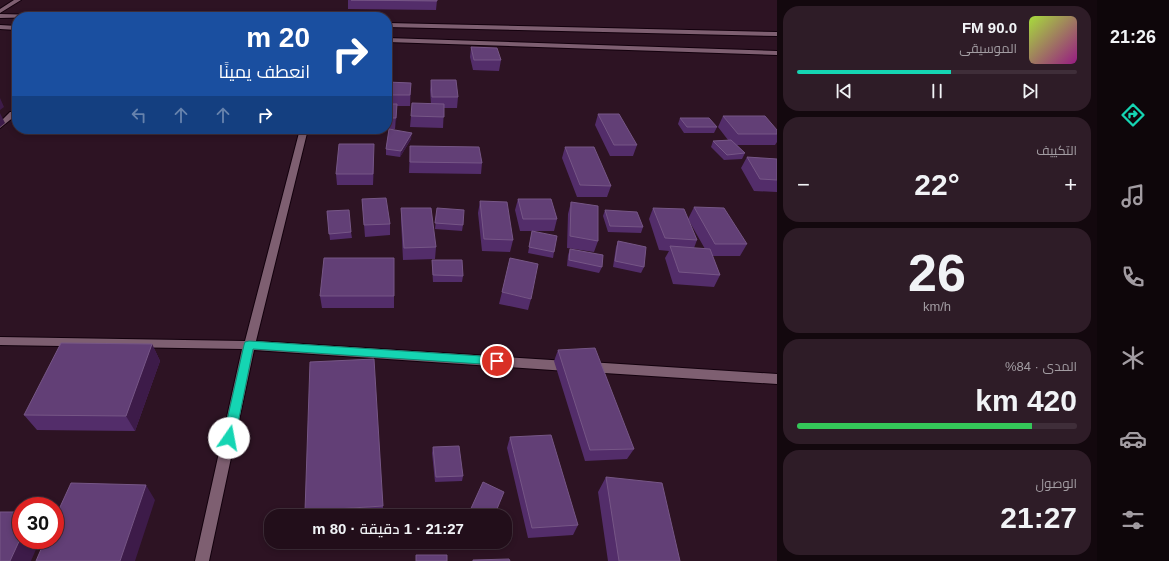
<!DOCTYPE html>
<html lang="ar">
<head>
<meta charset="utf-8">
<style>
  body { margin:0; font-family:Helvetica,Cairo,sans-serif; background:#2e1c27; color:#f1f3f6; direction:rtl; height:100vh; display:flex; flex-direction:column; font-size:15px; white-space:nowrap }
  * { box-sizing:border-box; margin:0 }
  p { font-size:13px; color:#a29ca2 }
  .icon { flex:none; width:22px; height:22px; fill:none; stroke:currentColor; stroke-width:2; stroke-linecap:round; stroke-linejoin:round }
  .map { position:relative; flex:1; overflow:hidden; direction:ltr }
  .drawer { display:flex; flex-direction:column; gap:6px; padding:6px; background:#13080e; width:320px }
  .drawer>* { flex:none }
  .hud { position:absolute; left:12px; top:12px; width:380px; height:122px; border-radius:16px; box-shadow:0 2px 6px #0003,0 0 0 1px #3f2e39; direction:rtl; background:#1a4fa0; color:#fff; overflow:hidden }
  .speed { position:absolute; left:12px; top:497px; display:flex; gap:8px; font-size:20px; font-weight:700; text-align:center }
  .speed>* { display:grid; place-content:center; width:52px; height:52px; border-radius:50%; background:#220e1a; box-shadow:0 2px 6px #0003,0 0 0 1px #3f2e39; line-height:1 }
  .speed .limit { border:6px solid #d22; background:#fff; color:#111 }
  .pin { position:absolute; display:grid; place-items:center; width:34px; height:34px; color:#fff; margin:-17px; border:2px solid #fff; border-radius:50%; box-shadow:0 1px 4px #0007 }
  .me { position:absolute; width:44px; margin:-22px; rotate:12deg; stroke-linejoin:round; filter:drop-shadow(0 0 3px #0008) }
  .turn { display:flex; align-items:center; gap:14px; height:84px; padding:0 16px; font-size:18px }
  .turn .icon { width:52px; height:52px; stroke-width:2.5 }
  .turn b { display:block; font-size:28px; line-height:34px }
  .lanes { display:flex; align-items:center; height:38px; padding:0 16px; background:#0003; justify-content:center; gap:20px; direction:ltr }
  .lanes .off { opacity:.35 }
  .big { font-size:30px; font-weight:600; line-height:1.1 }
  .drawer .widget { flex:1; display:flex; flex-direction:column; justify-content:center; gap:6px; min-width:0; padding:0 14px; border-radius:16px; background:#2e1c27 }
  .drawer .dial { align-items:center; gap:0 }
  .dial b { font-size:52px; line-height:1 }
  .song { display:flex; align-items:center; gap:12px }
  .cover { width:48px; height:48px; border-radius:6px; background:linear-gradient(135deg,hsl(80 70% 55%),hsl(310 70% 35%)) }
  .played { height:4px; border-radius:2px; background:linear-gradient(90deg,#15d5b3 55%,#3f2e39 55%) }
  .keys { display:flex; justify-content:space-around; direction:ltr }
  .heat { display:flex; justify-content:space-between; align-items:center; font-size:22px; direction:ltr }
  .charge { height:6px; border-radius:3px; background:linear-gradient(90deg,#34c759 84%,#3f2e39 0) }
  .trip { position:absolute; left:264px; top:509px; width:248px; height:40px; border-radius:16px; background:#220e1a; box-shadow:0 2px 6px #0003,0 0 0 1px #3f2e39; font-weight:600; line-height:40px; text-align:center; direction:rtl }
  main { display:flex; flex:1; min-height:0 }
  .menu { display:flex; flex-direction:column; width:72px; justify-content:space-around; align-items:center; background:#0e060a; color:#a29ca2 }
  .menu .icon { width:28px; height:28px }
  .menu .selected { color:#15d5b3 }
  .menu b { font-size:18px; color:#f1f3f6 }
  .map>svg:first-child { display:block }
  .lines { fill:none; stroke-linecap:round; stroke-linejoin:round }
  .minor-casing { stroke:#13010d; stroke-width:2 }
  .minor { fill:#7e5f71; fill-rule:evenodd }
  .wall { fill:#532d6a }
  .shaded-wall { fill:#3d1b49 }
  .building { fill:#623f76; stroke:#765686 }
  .route { fill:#15d5b3; stroke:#0e8a74 }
</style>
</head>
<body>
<main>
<nav class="menu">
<b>21:26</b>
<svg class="icon selected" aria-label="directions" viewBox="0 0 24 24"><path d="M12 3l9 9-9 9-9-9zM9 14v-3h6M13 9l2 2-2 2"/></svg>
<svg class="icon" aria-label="music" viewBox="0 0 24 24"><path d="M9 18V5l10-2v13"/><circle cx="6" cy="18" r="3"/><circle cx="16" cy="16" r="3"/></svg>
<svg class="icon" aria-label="phone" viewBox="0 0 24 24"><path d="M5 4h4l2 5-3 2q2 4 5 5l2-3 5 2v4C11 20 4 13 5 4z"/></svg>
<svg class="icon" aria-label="climate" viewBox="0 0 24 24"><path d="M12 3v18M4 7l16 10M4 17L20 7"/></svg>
<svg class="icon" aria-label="car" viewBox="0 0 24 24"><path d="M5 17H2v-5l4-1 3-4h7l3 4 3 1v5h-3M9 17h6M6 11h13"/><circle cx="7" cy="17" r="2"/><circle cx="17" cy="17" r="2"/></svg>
<svg class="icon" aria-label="filters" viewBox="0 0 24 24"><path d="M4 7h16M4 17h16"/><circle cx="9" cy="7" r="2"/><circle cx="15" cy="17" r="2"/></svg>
</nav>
<section class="drawer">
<div class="widget">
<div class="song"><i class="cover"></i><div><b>90.0 FM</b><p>الموسيقى</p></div></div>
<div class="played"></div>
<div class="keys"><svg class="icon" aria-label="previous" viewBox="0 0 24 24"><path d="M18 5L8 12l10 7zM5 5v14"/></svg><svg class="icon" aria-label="pause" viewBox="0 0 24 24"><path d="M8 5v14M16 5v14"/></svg><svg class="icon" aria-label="next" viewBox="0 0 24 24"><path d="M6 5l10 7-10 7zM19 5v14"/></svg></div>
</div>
<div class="widget"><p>التكييف</p>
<div class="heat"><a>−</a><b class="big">22°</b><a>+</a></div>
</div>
<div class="widget dial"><b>26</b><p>km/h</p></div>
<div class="widget"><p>المدى · 84%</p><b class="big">420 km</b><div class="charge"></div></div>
<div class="widget"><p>الوصول</p><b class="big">21:27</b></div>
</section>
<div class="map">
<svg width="777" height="561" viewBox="0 0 777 561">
  <rect width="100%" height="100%" fill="#2d1323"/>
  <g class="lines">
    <g class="minor-casing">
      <path id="minor" d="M14,0H21L0,13V9Z
        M0,14L40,15L43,17L0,18Z
        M387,23L777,32V36L387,27Z
        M0,25L17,26V30L0,29Z
        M387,38L777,51V55L387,42Z
        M10,112H17V116H15L0,128V122Z
        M300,129H308L256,341L567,361L571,363L573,366L571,369L567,371L254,350L209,561H195L242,349L0,345V337L245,341Z
        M589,362L777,374V384L589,372L585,370L583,367L585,364Z"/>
    </g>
    <use href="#minor" class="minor"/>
  </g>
  <path class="wall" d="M348,0H437L436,10L348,9Z
    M471,47L501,60L499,71L473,70L470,57Z
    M431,80L458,97L457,108H444L443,128L410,127L411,116L431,104L430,90Z
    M387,82L411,83L410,106H397L395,129H392L411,139L400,157L386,155V149L389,129H384H387Z
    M598,114L637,145L633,156H610L595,125Z
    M723,116L777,130V142L775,145H737L745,153L742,159L724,160L711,147L713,141L728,140L718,127Z
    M680,118L717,127L714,133H684L678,124Z
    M410,146L482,163L481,174L409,173Z
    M565,147L611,186L607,197H577L562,158Z
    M374,156L373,185H337L336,174Z
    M747,157L777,159V192L754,191L741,168Z
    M362,199L390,224V235L365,237Z
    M518,199L557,219L554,231H520L515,210Z
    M480,201L513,240L510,252L482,251L478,213Z
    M571,202L598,241L594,252L567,248L568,214Z
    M694,207L747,244L740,256H712L720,275L714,287L673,284L665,258L669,251L659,250L649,219L653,208L697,240L694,248L705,249L688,219Z
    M401,208L436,247L435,259L403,260L401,220Z
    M437,208L463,225L462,231L435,229Z
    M605,210L643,227L641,233L608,232L603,216Z
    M327,211L351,232L352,238L330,240Z
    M532,231L554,252L553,258L528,253Z
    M618,241L644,267L641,273L613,267L616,247Z
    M570,249L602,267L599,273L567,266L568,255Z
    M432,260L463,276L462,282H433L432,266Z
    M502,292L531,299L528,310L499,304Z
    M320,296H394V308H322Z
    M152,344L160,361L135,431L37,430L24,415Z
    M558,350L634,449L627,459L585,461L554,361Z
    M510,437L578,525L573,535L528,538L507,448Z
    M433,447L463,476L462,481L435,482L432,453Z
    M606,477L680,561H608L598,492Z
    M383,506V516H307L305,511Z"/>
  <path class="shaded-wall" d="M0,98L4,107L0,110Z
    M397,104V115L395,129L396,118Z
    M0,113L5,123L0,127Z
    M412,133L411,139L400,157L401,151Z
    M374,144V156L373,185V174Z
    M152,344L160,361L135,431L126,416Z
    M146,485L155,500L135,561H120Z
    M504,492L495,516H494Z
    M21,537V540H40L31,561H10Z"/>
  <path class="building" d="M351,0H437V1Z
    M471,47L497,48L501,60H474Z
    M431,80H456L458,97H432Z
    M387,82L411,83L410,95H387Z
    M412,103L444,104V117L411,116Z
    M387,104H397L396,118H387Z
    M598,114H619L637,145H614Z
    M723,116H765L777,130V134H738Z
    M680,118H709L717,127H687Z
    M389,129L412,133L401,151L386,149Z
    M731,140L745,153L727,155L713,141Z
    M339,144H374L373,174H336Z
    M410,146L479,147L482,163L410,162Z
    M565,147H594L611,186L580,185Z
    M747,157L777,159V180L760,179Z
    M386,198L390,224L364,225L362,199Z
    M518,199H551L557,219H523Z
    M480,201L507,202L513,240L484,239Z
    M571,202L598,206V241L570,236Z
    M694,207L724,208L747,244H715Z
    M401,208H431L436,247L404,248Z
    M437,208L464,210L463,225L435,223Z
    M653,208L684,209L697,240L665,238Z
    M349,210L351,232L329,234L327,211Z
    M605,210L637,212L643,227L610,226Z
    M532,231L557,236L554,252L529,247Z
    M618,241L646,247L644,267L615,261Z
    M670,246L710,249L720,275L679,272Z
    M570,249L603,255L602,267L569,260Z
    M324,258H394V296H320Z
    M510,258L538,264L531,299L502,292Z
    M432,260H462L463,276L433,275Z
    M61,343L152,344L126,416L24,415Z
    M595,348L634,449L590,450L558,350Z
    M374,359L383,506L305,511L310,362Z
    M551,435L578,525L532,528L510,437Z
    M459,446L463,476L436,477L433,447Z
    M606,477L662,483L680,561H619Z
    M483,482L504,492L494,516H470L468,515Z
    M71,483L146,485L120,561H36L45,540H55V518Z
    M0,512H21V537L10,561H0Z
    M416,555H447V561H416Z
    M509,559L510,561H473V560Z"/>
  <path class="route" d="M249,341L497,357L501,358L502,361L501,364L497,365L253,349L235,438L233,441L229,443L225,441L223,438L244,345L245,342Z"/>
</svg>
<div class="speed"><div class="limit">30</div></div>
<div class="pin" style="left:497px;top:361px;background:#d93025"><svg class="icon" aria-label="arrive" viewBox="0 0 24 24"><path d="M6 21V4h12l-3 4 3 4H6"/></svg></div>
<svg class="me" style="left:229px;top:438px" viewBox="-20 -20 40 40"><circle r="19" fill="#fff"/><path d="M0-13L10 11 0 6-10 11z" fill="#15d5b3"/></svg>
<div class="trip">21:27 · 1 دقيقة · 80 m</div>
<div class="hud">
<div class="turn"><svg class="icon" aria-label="right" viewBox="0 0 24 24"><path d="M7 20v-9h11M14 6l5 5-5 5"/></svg><div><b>20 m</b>انعطف يمينًا</div></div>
<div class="lanes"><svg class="icon off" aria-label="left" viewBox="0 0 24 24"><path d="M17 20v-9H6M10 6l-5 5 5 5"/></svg><svg class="icon off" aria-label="ahead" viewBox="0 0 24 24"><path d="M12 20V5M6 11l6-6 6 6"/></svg><svg class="icon off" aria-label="ahead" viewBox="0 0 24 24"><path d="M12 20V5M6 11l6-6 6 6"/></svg><svg class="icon" aria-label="right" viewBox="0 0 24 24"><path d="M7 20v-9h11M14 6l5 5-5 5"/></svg></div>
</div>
</div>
</main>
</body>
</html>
